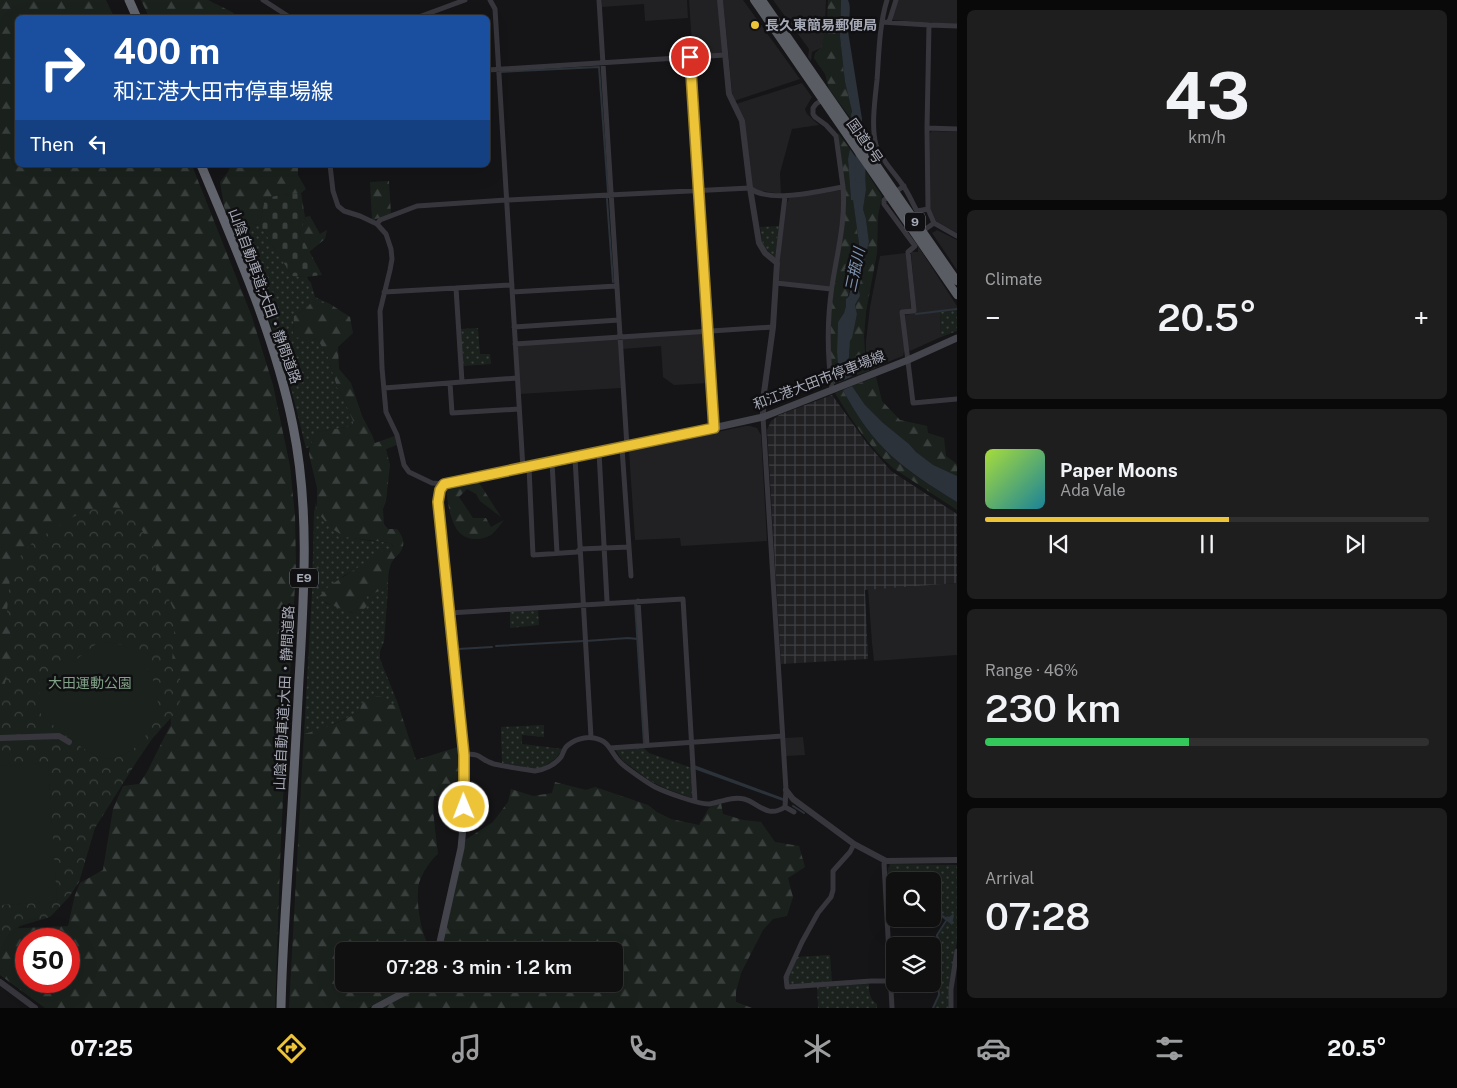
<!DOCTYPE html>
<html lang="en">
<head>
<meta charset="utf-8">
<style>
  body { margin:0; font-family:"Public Sans","Noto Sans JP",sans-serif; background:#1e1e1f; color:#f1f3f6; height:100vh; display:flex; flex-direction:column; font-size:19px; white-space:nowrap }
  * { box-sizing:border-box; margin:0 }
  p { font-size:16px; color:#9c9d9f }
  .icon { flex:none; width:28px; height:28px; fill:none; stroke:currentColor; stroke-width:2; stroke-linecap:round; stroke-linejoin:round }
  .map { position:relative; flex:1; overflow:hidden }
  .side { display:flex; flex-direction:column; gap:10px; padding:10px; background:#090909; width:500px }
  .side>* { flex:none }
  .guide { position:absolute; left:15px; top:15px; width:475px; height:152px; border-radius:8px; box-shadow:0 5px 20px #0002,0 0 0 1px #303031; background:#1a4fa0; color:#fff; overflow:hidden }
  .controls { position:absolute; left:886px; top:872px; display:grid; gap:10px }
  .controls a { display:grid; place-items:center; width:55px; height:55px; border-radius:8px; background:#101011; box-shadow:0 5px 20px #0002,0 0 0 1px #303031; font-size:25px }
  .speed { position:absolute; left:15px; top:928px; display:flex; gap:10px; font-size:25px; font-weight:700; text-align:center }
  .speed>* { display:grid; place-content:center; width:65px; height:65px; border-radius:50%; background:#101011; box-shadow:0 5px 20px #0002,0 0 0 1px #303031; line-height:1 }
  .speed .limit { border:8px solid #d22; background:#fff; color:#111 }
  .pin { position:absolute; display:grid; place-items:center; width:42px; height:42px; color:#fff; margin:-21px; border:2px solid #fff; border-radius:50%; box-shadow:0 1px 5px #0007 }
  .me { position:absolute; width:55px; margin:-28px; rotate:359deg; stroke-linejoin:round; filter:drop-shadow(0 0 4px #0008) }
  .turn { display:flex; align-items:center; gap:18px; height:105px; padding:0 15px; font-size:22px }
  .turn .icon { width:65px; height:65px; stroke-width:2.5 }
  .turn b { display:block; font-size:35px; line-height:42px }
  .then { display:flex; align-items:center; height:48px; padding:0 15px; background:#0003; gap:10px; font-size:19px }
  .big { font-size:38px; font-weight:600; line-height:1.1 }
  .side .card { flex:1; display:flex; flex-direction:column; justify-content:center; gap:8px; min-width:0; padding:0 18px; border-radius:8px; background:#1e1e1f }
  .side .dial { align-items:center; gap:0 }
  .dial b { font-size:65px; line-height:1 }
  .song { display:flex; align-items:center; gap:15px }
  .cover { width:60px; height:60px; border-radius:8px; background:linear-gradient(135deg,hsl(80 70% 55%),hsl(190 70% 35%)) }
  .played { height:5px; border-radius:2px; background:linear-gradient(90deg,#edc437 55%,#303031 55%) }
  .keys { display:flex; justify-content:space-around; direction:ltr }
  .heat { display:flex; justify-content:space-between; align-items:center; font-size:28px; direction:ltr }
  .charge { height:8px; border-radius:4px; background:linear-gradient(90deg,#34c759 46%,#303031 0) }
  .trip { position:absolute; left:335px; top:942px; width:288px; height:50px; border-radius:8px; background:#101011; box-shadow:0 5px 20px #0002,0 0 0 1px #303031; font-weight:600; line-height:50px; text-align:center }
  .dock { display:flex; height:80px; justify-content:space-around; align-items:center; background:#060607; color:#9c9d9f }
  .dock .icon { width:35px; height:35px }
  .dock .current { color:#edc437 }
  .dock b { font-size:22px; color:#f1f3f6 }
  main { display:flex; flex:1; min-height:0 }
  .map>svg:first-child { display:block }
  .built { fill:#212124 }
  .industrial { fill:url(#industrial-grid) }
  .grass { fill:url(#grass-dots) }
  .forest { fill:url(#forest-firs); fill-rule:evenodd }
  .cemetery { fill:url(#cemetery-stones) }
  .park { fill:url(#park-crowns) }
  .pitch { fill:#1b221d }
  .water { fill:#2b323a }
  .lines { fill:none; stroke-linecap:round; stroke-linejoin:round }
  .stream { stroke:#2b323a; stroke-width:2 }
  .river { stroke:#2b323a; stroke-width:10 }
  .minor { stroke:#36363c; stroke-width:5 }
  .tertiary { stroke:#36363c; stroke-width:6 }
  .secondary { stroke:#44454c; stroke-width:7 }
  .trunk { stroke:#5a5c64; stroke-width:8 }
  .motorway { stroke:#62646d; stroke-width:9 }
  .route-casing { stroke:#9a7f24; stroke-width:12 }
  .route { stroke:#edc437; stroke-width:9 }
  .poi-dot { fill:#edc437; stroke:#101012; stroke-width:2 }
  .labels { text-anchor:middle; stroke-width:5; stroke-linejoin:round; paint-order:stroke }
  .shield { fill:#101012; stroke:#7a7c86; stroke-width:1 }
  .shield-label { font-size:12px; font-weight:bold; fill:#a7aab7 }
  .poi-label { font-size:14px; font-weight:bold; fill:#a7aab7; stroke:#101012; text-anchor:start }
  .street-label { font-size:14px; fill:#a7aab7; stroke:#101012 }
  .park-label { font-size:14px; fill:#7fa185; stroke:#101012 }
  .water-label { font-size:15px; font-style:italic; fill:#7f94b1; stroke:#101012 }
</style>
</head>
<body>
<main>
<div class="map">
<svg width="957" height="1008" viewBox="0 0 957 1008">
  <defs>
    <pattern id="industrial-grid" width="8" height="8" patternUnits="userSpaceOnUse" patternTransform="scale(1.25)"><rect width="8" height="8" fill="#212124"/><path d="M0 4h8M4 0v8" fill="none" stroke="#3e3f42"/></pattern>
    <pattern id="grass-dots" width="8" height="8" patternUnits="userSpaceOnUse" patternTransform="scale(1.25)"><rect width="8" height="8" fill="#1b221d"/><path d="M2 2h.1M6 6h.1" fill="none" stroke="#393f3c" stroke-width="1.8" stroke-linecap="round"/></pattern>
    <pattern id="forest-firs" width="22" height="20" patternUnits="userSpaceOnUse" patternTransform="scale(1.25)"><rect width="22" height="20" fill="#1b221d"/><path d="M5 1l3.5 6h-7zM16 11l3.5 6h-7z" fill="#393f3c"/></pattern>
    <pattern id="cemetery-stones" width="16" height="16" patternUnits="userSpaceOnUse" patternTransform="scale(1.25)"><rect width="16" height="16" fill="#1b221d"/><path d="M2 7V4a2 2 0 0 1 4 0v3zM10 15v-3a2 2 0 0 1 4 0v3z" fill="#393f3c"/></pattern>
    <pattern id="park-crowns" width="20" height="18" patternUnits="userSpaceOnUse" patternTransform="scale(1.25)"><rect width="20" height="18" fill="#1b221d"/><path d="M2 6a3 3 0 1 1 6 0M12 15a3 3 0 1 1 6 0" fill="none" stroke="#393f3c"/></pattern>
  </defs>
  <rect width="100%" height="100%" fill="#151517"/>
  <path class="built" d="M602,0H687L688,18L645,21L644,4L602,7Z
    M689,0H719L723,54H691L692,45Z
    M723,0H743L800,79L734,101L732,92Z
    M773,0H826L825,24L827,55L821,48L812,52L811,61L808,57L809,49Z
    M898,0H957V24L933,23L893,20L892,17Z
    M802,83L812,97L805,109L807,114L819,125L792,129L780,173L781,194L755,190L752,187L736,104Z
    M932,131L957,132V233L936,221L928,203L930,133Z
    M843,190L844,203L831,285L827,287L780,282L779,280L781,234L785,207L789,198Z
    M937,230L957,240V270L932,233Z
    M918,246L957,306V309L940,312L941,337L910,351L907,348L905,315L916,313L911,252H918Z
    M906,253L911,309L902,311L905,348L903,356L885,363L883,365L871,370L866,351V341L870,307L880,256Z
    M705,333L706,334L709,383L674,385L663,377L661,346L622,349V338Z
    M618,339L621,388L519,394L518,345Z
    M745,426H750L757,428L761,435L767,541L681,546L680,538L635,540L629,451Z
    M957,583V655L874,661L872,643L868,589Z
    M803,737L805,755L786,756L785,738Z"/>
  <path class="industrial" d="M832,395L866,442L891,471L957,514V583L865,590L868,659L781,664L767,430L771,421L779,415Z"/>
  <path class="grass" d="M235,222L260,225L292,276L306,277L311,283L315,297L330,304L312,302L307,308L294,316L293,336L318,340L328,357L337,387L343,397L353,421V426L316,432L310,447L306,448L286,368Z
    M779,226L775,258L763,246L760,227Z
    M957,309V331L941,337L940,311Z
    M478,328L480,354H490L491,364L463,366L461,329Z
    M316,502C317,512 319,515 326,522C343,541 367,540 391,543L393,547L389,552L343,576L325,603L344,609L353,614L366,596L388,588L384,642L380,651V659L398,704L387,705L362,703L359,712L321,730L304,734L312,594L314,513Z
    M538,609L539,625L510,628V612Z
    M544,725V737L522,735V744L563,749L555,759L539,770L502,763L501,727Z
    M643,747L649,753L692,768V798L667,789L650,781L622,760L615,749Z
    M890,864L957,865V941L951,976L950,1008H934L940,995L939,968H933L932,951H938L937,935L947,922L952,925L949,918H947L936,910L938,904L937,893L933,894L932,881H898L887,873Z
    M830,955L832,983L789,986L787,979L796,957Z
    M869,984C869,992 869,999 877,1004V1008H818L817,986Z"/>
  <path class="forest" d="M0,0H106L114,17L18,18V165H179L193,168L252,317L273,385L290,466L295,516L296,567L281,836L275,1008H45L0,975V929L68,926L75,895L80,883L103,870L113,809L123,786L139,784L147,772L171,724L168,690L0,734ZM26,939H69V981H26Z
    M141,0H208L232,12L238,17H149Z
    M828,0H841L840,37L845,82L855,124L829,89L825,74L814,58L815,53L821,48L827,20Z
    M838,133L850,149L848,159L851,200H853L859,242L853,277L848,296L846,299V306L844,313L838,322L837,352L839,382L834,384L830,361L831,299L846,205Z
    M231,165H298V175L306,189L301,193L281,195L265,198L260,225L235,222L225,211L220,182L228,172Z
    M865,170L882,196L878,216L877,253L866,312L864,336L865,353L869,371L851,377L846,368L847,365L849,357L850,341L857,314L855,305L860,296L858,286L869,242L866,219L863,209L866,190Z
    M389,181L391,215L372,220L370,182Z
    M310,216L320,234L327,230L325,239L309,252L300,234L305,217Z
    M312,301L330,304L350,317L353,333L338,347L339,369L351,383L362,416L372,435L375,443L395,436L397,445L386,449L390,465L386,501L383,509L384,524L388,529H397C402,535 406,543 401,551C398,556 393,558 391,564C388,571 388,581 388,588L366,596L369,604L359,614C352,614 325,603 318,598L329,586L357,568L374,555L383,551L389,552L393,546L391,543L345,537L331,528L317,512V488L309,454L310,447L316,432L353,426V421L343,397L337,387L328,357L318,340L293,337L294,316L307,308Z
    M876,377L882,401L900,420L927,426L928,433L944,438L946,456L957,464V476L933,466L916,452L909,444L882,422L865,405L852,386Z
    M843,390C873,448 902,469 957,502V510L893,468C869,447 851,419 835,393Z
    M473,480L478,481L501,517L480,501L476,494L467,489L459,497L473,518H486L491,527L504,520C500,525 495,532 491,535C482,540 469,541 461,534C451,526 446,499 447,487Z
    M381,696L387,705L398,704L416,760L458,747L460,748L461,794L434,796C432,815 436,834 438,854C429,862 423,872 419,883C415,899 421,940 433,951H344V984H416L368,1008H289L304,734C323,729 341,722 359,712L362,703L373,697Z
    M555,782L586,790L595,787L648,805L657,812L671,819L699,825L709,808L721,803L723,814L743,820L761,822L775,842L799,846L805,867L788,878L793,897L787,916L773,919L763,930L741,973L736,992V1002L752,1008H381L425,984H614V951H441L465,840L493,822L508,802L511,789L533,796L552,793Z"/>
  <path class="cemetery" d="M301,193L305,217L300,234L322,275L306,277L292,276L260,225L265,198L281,195Z"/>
  <path class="park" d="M108,507L121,508L132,515L155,550L156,573L174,610L175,619L172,663L182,683L181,698L177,711L152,739L137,761L95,828L79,882L69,897L50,917L20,926L0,943V703L11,659V638L7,611L10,578L15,562L33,542L73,517L95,508Z"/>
  <path class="pitch" d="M99,642C108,642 120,643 128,648C148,661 163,692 156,715C149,738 126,764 100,757C85,753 55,726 41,715L39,688Z
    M48,763L57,902L0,905V766Z"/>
  <path class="water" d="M841,0H848C852,7 848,22 848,31L862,119V135L855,124L845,82L840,37Z
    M850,149L865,170L866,190L863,209L866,219L869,242L858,286L860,296L855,305L857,314L852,338L850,341L849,357L846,368L851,377L839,382L837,352L838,322L844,313L846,306V299L849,296L853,277L859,243L853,200H851L848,159Z
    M852,386L865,405L882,422L909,444L916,452L933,465L957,476V502C903,469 873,448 843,390Z
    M634,603L637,604L645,744H643Z
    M694,765L783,798V801L694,769Z
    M937,893L942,897L938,903L940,905L936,910L946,917H949L953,914L954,915L952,925L933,911V894Z"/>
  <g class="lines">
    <path class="stream" d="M500,72L599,67L608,192
      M607,199L613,282
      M916,314L957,309
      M586,641L628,638L638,639
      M496,646L584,641
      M458,649L492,647
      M793,806L804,813
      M938,976L937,935L946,921
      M933,1008L939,995L938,981"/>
    <path class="river" d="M856,115L861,160L860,178"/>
    <path class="minor" d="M263,0L291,18
      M490,0L495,9L523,469
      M599,0L627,447
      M887,0C879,26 879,54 877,80C875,99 871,127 876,145C881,160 894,172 902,184C908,192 912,202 917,211L928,209
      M416,18L465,0
      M882,22L929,25
      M889,22L896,0
      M957,26L929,25L927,128L928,209L934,223L957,236
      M690,57L714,428
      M488,70L725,55
      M927,128L957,129
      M330,165L333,191L338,206L344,211L360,216L377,224L386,234L391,249L392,259L390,270L380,311L382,368L386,412L397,435L404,465L409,472L432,483L444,484
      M904,186L884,200V204L915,246L908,252L914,311L902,312L913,403L957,399
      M377,224L380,220L417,206L506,200L750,188C769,204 820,191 843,187L836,136L826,125L815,117L813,114V108L816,104L822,100
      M920,233L934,223
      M777,263L785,196
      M776,283L831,289
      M456,288L462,382L517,378
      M384,292L512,285
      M512,292L617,286
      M514,327L619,320
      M515,344L773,327
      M450,383L452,413L519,409
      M384,388L462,382
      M832,389C827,355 827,320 832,286C837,253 846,221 843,187
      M763,417L786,790L785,807
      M622,448L631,576
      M599,452L607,601
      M575,458L591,737
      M552,462L557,553
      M529,467L533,555L577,552L580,549L629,547
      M638,601L647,745
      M449,613L683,599L695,801
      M610,748L782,736
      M464,755C482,752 479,760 494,764C508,767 521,769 535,771C544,770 555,765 561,757C563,754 564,749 566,747C573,740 585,736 594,738C611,741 610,753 621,763C626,768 649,784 655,787C665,792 700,805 710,804C721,802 732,796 744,799C759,803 767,819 785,807
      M785,807L794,812
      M854,844L850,852L833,871V890L831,897L818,913L802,942L786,977L787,987L871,981H895
      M886,861L884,864L892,1008
      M932,979H937
      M951,1008V989L957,951"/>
    <path class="tertiary" d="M720,0L729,94L742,121L750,188L759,243L765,253L777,263L773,327L763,400V417
      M0,738L59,736L69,742
      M786,790L793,799L854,844L886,861L957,860
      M0,982L35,1008"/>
    <path class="secondary" d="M438,951L461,848L465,807L464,755L438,502L440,490L444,484L627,447L763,417L908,360L957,338
      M375,1008L420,984"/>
    <path class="trunk" d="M754,0L957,295
      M762,0L957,281"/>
    <path class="motorway" d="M129,0L137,18
      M201,165C236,249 275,336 293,426C310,509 304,595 299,680C296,737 293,795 289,853C286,904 282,956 281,1008"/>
  </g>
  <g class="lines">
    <g class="route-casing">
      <path id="route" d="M464,807V755L438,502L440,490L444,484L714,428L690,57"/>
    </g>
    <use href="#route" class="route"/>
  </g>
  <circle class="poi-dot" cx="755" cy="25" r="5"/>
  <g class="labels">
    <g class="shield">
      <rect x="905" y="212.5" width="20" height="19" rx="4"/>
      <rect x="290" y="568.5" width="28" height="19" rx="4"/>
    </g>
    <g class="shield-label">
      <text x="915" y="226">9</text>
      <text x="304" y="582">E9</text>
    </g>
    <g class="poi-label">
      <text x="765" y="30">長久東簡易郵便局</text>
    </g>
    <g class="street-label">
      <text transform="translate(865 141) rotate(55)" y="5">国道9号</text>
      <text transform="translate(265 296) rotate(70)" y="5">山陰自動車道;大田・静間道路</text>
      <text transform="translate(819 380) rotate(-21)" y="5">和江港大田市停車場線</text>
      <text transform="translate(284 698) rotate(-87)" y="5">山陰自動車道;大田・静間道路</text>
    </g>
    <g class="park-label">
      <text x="90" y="688">大田運動公園</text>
    </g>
    <g class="water-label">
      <text transform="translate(855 270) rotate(-78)" y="5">三瓶川</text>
    </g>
  </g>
</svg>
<div class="controls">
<a><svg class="icon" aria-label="search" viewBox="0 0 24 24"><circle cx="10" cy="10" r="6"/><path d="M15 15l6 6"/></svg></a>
<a><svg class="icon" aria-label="layers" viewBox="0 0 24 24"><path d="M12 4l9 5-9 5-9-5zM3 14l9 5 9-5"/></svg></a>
</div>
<div class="speed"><div class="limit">50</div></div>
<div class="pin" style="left:690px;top:57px;background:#d93025"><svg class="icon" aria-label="arrive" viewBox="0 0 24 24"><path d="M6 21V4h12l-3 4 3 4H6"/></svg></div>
<svg class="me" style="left:464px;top:807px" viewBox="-20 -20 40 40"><circle r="17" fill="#edc437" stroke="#fff" stroke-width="3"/><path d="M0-11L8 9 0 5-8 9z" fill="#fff"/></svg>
<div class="trip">07:28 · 3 min · 1.2 km</div>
<div class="guide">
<div class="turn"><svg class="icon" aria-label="right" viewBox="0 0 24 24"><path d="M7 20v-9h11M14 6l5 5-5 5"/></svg><div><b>400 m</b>和江港大田市停車場線</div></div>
<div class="then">Then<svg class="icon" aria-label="left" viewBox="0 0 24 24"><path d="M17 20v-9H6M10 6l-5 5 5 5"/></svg></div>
</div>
</div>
<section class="side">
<div class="card dial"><b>43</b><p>km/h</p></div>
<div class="card"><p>Climate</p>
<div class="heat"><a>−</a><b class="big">20.5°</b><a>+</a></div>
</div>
<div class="card">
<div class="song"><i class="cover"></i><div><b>Paper Moons</b><p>Ada Vale</p></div></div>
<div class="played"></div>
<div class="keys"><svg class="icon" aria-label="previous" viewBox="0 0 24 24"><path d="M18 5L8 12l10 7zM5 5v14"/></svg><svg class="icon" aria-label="pause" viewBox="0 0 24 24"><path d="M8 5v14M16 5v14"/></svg><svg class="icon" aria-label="next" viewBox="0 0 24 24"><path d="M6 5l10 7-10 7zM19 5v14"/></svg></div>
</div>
<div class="card"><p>Range · 46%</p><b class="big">230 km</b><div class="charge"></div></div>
<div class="card"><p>Arrival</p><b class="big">07:28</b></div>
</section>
</main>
<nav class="dock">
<b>07:25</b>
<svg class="icon current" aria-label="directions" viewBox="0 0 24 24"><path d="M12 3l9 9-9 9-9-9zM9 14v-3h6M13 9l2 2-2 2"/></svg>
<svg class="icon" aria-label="music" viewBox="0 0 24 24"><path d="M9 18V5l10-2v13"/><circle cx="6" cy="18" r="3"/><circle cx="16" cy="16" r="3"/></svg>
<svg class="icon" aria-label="phone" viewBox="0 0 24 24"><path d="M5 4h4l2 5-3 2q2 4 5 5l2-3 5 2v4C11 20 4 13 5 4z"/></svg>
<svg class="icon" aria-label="climate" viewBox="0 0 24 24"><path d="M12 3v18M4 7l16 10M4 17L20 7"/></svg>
<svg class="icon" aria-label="car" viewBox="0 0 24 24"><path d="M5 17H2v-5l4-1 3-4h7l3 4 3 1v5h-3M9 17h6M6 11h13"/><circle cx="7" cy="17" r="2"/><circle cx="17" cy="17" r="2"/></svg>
<svg class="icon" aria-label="filters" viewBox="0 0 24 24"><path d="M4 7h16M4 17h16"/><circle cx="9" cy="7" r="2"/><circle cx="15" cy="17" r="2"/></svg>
<b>20.5°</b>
</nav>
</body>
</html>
